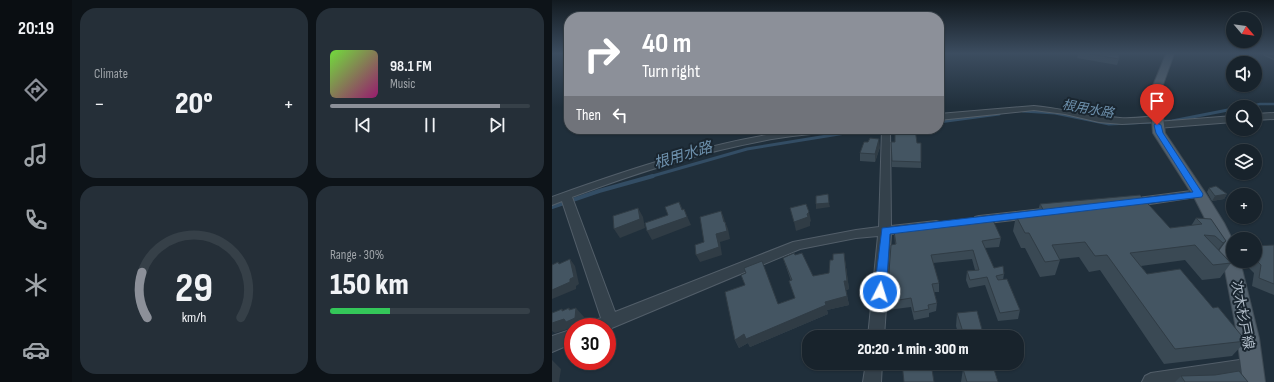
<!DOCTYPE html>
<html lang="en">
<head>
<meta charset="utf-8">
<style>
  body { margin:0; font-family:"Sofia Sans Condensed","Noto Sans JP",sans-serif; background:#252f38; color:#f1f3f6; height:100vh; display:flex; flex-direction:column; font-size:15px; white-space:nowrap }
  * { box-sizing:border-box; margin:0 }
  p { font-size:13px; color:#9fa4a9 }
  .icon { flex:none; width:22px; height:22px; fill:none; stroke:currentColor; stroke-width:2; stroke-linecap:round; stroke-linejoin:round }
  .map { position:relative; flex:1; overflow:hidden }
  .side { display:flex; flex-direction:column; gap:8px; padding:8px; background:#0d1318; width:480px }
  .side>* { flex:none }
  .hud { position:absolute; left:12px; top:12px; width:380px; height:122px; border-radius:16px; box-shadow:0 1px 3px #0004,0 0 0 1px #364048; background:#8c9099; color:#fff; overflow:hidden }
  .needle { width:26px; rotate:119deg }
  .fabs { position:absolute; left:674px; top:12px; display:grid; gap:8px }
  .fabs a { display:grid; place-items:center; width:36px; height:36px; border-radius:50%; background:#18232c; box-shadow:0 1px 3px #0004,0 0 0 1px #364048; font-size:20px }
  .speed { position:absolute; left:12px; top:318px; display:flex; gap:8px; font-size:20px; font-weight:700; text-align:center }
  .speed>* { display:grid; place-content:center; width:52px; height:52px; border-radius:50%; background:#18232c; box-shadow:0 1px 3px #0004,0 0 0 1px #364048; line-height:1 }
  .speed .limit { border:6px solid #d22; background:#fff; color:#111 }
  .pin { position:absolute; display:grid; place-items:center; width:34px; height:34px; color:#fff; margin:-41px -17px; border-radius:50% 50% 50% 0; rotate:-45deg; box-shadow:0 0 4px #0007 }
  .pin .icon { rotate:45deg }
  .me { position:absolute; width:44px; margin:-22px; rotate:5deg; stroke-linejoin:round; filter:drop-shadow(0 0 3px #0008) }
  .turn { display:flex; align-items:center; gap:14px; height:84px; padding:0 12px; font-size:18px }
  .turn .icon { width:52px; height:52px; stroke-width:2.5 }
  .turn b { display:block; font-size:28px; line-height:34px }
  .then { display:flex; align-items:center; height:38px; padding:0 12px; background:#0003; gap:8px; font-size:15px }
  .big { font-size:30px; font-weight:800; line-height:1.1 }
  .side .card { flex:1; display:flex; flex-direction:column; justify-content:center; gap:6px; min-width:0; padding:0 14px; border-radius:16px; background:#252f38 }
  .side .dial { align-items:center; gap:0 }
  .dial svg { height:104px; overflow:visible; fill:none; stroke:#364048; stroke-width:7; stroke-linecap:round; text-anchor:middle }
  .dial text { fill:#f1f3f6; stroke:none }
  .song { display:flex; align-items:center; gap:12px }
  .cover { width:48px; height:48px; border-radius:6px; background:linear-gradient(135deg,hsl(100 70% 55%),hsl(320 70% 35%)) }
  .played { height:4px; border-radius:2px; background:linear-gradient(90deg,#8c9099 85%,#364048 85%) }
  .keys { display:flex; justify-content:space-around; direction:ltr }
  .heat { display:flex; justify-content:space-between; align-items:center; font-size:22px; direction:ltr }
  .charge { height:6px; border-radius:3px; background:linear-gradient(90deg,#34c759 30%,#364048 0) }
  .side .tiles { flex:1; display:grid; gap:8px; grid-template-columns:repeat(2,1fr) }
  .trip { position:absolute; left:250px; top:330px; width:222px; height:40px; border-radius:16px; background:#18232c; box-shadow:0 1px 3px #0004,0 0 0 1px #364048; font-weight:800; line-height:40px; text-align:center }
  main { display:flex; flex:1; min-height:0 }
  .tab-bar { display:flex; flex-direction:column; width:72px; justify-content:space-around; align-items:center; background:#0a0e12; color:#9fa4a9 }
  .tab-bar .icon { width:28px; height:28px }
  .tab-bar .active { color:#8c9099 }
  .tab-bar b { font-size:18px; color:#f1f3f6 }
  .map>svg:first-child { display:block }
  .lines { fill:none; stroke-linecap:round; stroke-linejoin:round }
  .stream-far2 { stroke:#334d64; stroke-width:2.5 }
  .stream-far1 { stroke:#334d64; stroke-width:3 }
  .stream { stroke:#334d64; stroke-width:4 }
  .minor-casing { stroke:#525e69; stroke-width:2 }
  .major-casing { stroke:#3e4a54; stroke-width:2 }
  .minor { fill:#34414b; fill-rule:evenodd }
  .major { fill:#52606c; fill-rule:evenodd }
  .wall { fill:#3a4954 }
  .shaded-wall { fill:#303c45 }
  .building { fill:#445562; stroke:#303c45 }
  .route { fill:#1a73e8; stroke:#114b97 }
  .labels { text-anchor:middle; stroke-width:4; stroke-linejoin:round; paint-order:stroke }
  .far-water-label { font-size:13px; font-style:italic; fill:#6e91ad; stroke:#1a2630 }
  .street-label { font-size:14px; fill:#afbbc7; stroke:#1a2630 }
  .water-label { font-size:15px; font-style:italic; fill:#6e91ad; stroke:#1a2630 }
</style>
</head>
<body>
<main>
<nav class="tab-bar">
<b>20:19</b>
<svg class="icon active" aria-label="directions" viewBox="0 0 24 24"><path d="M12 3l9 9-9 9-9-9zM9 14v-3h6M13 9l2 2-2 2"/></svg>
<svg class="icon" aria-label="music" viewBox="0 0 24 24"><path d="M9 18V5l10-2v13"/><circle cx="6" cy="18" r="3"/><circle cx="16" cy="16" r="3"/></svg>
<svg class="icon" aria-label="phone" viewBox="0 0 24 24"><path d="M5 4h4l2 5-3 2q2 4 5 5l2-3 5 2v4C11 20 4 13 5 4z"/></svg>
<svg class="icon" aria-label="climate" viewBox="0 0 24 24"><path d="M12 3v18M4 7l16 10M4 17L20 7"/></svg>
<svg class="icon" aria-label="car" viewBox="0 0 24 24"><path d="M5 17H2v-5l4-1 3-4h7l3 4 3 1v5h-3M9 17h6M6 11h13"/><circle cx="7" cy="17" r="2"/><circle cx="17" cy="17" r="2"/></svg>
</nav>
<section class="side">
<div class="tiles">
<div class="card"><p>Climate</p>
<div class="heat"><a>−</a><b class="big">20°</b><a>+</a></div>
</div>
<div class="card">
<div class="song"><i class="cover"></i><div><b>98.1 FM</b><p>Music</p></div></div>
<div class="played"></div>
<div class="keys"><svg class="icon" aria-label="previous" viewBox="0 0 24 24"><path d="M18 5L8 12l10 7zM5 5v14"/></svg><svg class="icon" aria-label="pause" viewBox="0 0 24 24"><path d="M8 5v14M16 5v14"/></svg><svg class="icon" aria-label="next" viewBox="0 0 24 24"><path d="M6 5l10 7-10 7zM19 5v14"/></svg></div>
</div>
<div class="card dial"><svg viewBox="0 0 100 80">
<path d="M14 69A42 42 0 1 1 86 69"/>
<path d="M14 69A42 42 0 0 1 10 34" stroke="#8c9099"/>
<text x="50" y="56" font-size="32" font-weight="700">29</text>
<text x="50" y="72" font-size="11">km/h</text>
</svg></div>
<div class="card"><p>Range · 30%</p><b class="big">150 km</b><div class="charge"></div></div>
</div>
</section>
<div class="map">
<svg width="722" height="382" viewBox="0 0 722 382">
  <rect width="100%" height="100%" fill="#202f3b"/>
  <g class="lines">
    <path class="stream-far2" d="M694,107L708,104H722"/>
    <path class="stream-far1" d="M694,107H696
      M471,111L503,113L557,124L620,121L681,109
      M387,122L447,114
      M97,177L195,149L318,129"/>
    <path class="stream" d="M0,207L47,191L101,176"/>
    <g class="minor-casing">
      <path id="minor" d="M712,54L722,55V59L713,55Z
        M482,106C511,109 539,116 568,118C580,119 593,117 605,116L609,119L605,122L570,124L547,122L513,114L482,110L387,120V114Z
        M722,113V119L703,120V114Z
        M681,116V122L605,128L601,125L605,122Z
        M256,129H281L277,132C255,135 232,136 210,141C145,153 82,174 20,197L63,312L241,242L304,230L327,227L330,129H338L339,226L384,221L388,222L390,225L388,228L384,229L339,234L332,337H316L326,236L304,238L248,249L55,330V327H36L38,322L49,318L10,201L0,205V197C83,167 168,139 256,129Z
        M647,190L651,192L653,194L651,196L578,207L574,206L572,203L574,200L578,199Z
        M499,208L503,209L505,212L503,215L427,224L423,223L421,220L423,217L427,216Z
        M21,329V343L0,352V336Z
        M701,358L707,360L710,366L707,372L701,374L654,382H590L593,376L599,373Z
        M314,363H330L329,382H311Z"/>
    </g>
    <g class="major-casing">
      <path id="major" d="M614,54H622L608,93L613,133L654,194L672,223L681,241V261H688L689,265L707,338L713,382H691L684,328L672,265L666,244L642,197L601,133L598,93Z"/>
    </g>
    <use href="#minor" class="minor"/>
    <use href="#major" class="major"/>
  </g>
  <path class="wall" d="M526,54H567V59L565,65L525,58Z
    M339,142L365,143L369,162V168L340,167Z
    M328,147L323,162L308,161V153Z
    M657,188L675,194L672,199L660,201L655,192Z
    M488,204L618,228L639,226L644,218L674,241L667,251L679,263L668,278L650,280L633,260L589,266L595,274L661,308L694,341L680,356L612,364L548,270L537,272L527,257L508,259V260L503,275L488,277L473,248H469L461,231L464,216L485,214Z
    M370,226L449,238L447,247L433,248L442,268L452,274L451,280L468,310L466,319L446,321L433,285L417,288L414,280L415,271L423,270L420,259L381,263L387,283V292H382L385,303L384,311L377,313V317L362,320L359,307L335,310V302L340,291L337,280V272L343,244L342,231L370,228Z
    M722,245V295L700,286L702,273L690,261H703V246Z
    M292,253L297,289L294,290L297,305L275,310L276,314L198,347L196,343L187,348L183,340L226,304L243,298L237,281H239L231,258L243,255L261,276L277,273Z
    M405,313L432,337H404L405,333H406L404,326Z
    M410,363H440L446,382H409L411,369Z
    M629,376L696,382H623Z"/>
  <path class="shaded-wall" d="M327,139L328,147L323,162V154Z
    M675,194L672,199L660,201L663,196Z
    M127,202L131,210L132,209L139,225L100,240L95,231L130,210Z
    M277,203L278,207L264,209V204Z
    M86,208L91,217L93,228L68,238L62,229Z
    M169,211L172,218L174,227L173,222L176,229L178,239L168,242L170,255L148,262L144,255L164,234Z
    M257,212L259,221L258,222V226L244,231L242,222L255,214Z
    M674,241L663,256L660,258L671,243Z
    M292,253L297,289L294,290L292,281Z
    M18,259L23,266L27,284L24,286V289L0,299V290Z
    M295,296L297,305L275,310L276,314L198,347L196,343L187,348L183,340L192,334L273,302Z
    M17,308L23,314L24,308L32,317L31,327H21V329L20,328L3,333L0,331V323L10,311V309L19,318L17,310Z
    M0,360L9,369L7,382H0Z"/>
  <path class="building" d="M538,54H567V59Z
    M343,129H363L365,143H369V162L340,161L339,142H343Z
    M318,138L327,139L323,154L308,153L312,142H316Z
    M664,186L675,194L663,196L657,188Z
    M276,194L277,203L264,204V196Z
    M588,195L618,228L650,224L644,218L659,219L674,241L671,243L663,236L652,235L679,263L661,265L643,245L578,253L595,274L628,269L661,308L666,307L694,341L623,349L555,255L543,256L533,242L500,245L508,260L493,262L477,233H473L464,216L493,213L488,204Z
    M127,202L130,210L132,209L135,217L95,231L93,223L116,215L113,207Z
    M254,204L257,212L255,214L256,217L242,222L238,208Z
    M86,208L88,219L62,229L61,216Z
    M169,211L172,222H173L175,231L164,234L167,247L144,255L143,245L152,242L148,217Z
    M440,218L449,238L430,241L442,268L451,266L452,274L444,276L446,280L455,279L468,310L448,313L435,277L418,280L415,271L427,270L421,250L379,255L387,283L380,284L385,303L376,305L377,309L362,312L359,298L335,302V292L341,291L337,272L339,245L344,244L342,231L371,228L370,226L413,222V219Z
    M722,245V284L707,278L709,265L703,259V246Z
    M242,253L243,255L250,253L261,276L277,273L278,260H281V254L292,253L295,281H292L295,296L273,302L274,305L194,339L192,334L183,340L173,292L193,285L189,275L194,273L192,268L210,261L226,304L243,298L237,281L240,280L231,258Z
    M18,259L22,277L18,279V282L0,290V265L6,262L7,264Z
    M17,308V310L24,308L23,318L14,322L12,319L0,323V313L10,309V311Z
    M425,311L432,337H406L405,333L411,332L405,313Z
    M350,363H379L382,382H352Z
    M415,363H440L446,382H415L411,369L417,368Z
    M687,371L696,382H633L629,376L663,375Z"/>
  <linearGradient id="sky" x2="0" y2="1"><stop stop-color="#121a20"/><stop offset="0.5" stop-color="#3c4d60"/><stop offset="1" stop-color="#3c4d60" stop-opacity="0"/></linearGradient>
  <rect width="722" height="107" fill="url(#sky)"/>
  <path class="route" d="M605,123L609,125L611,133L651,194L650,197L338,234L334,292L332,295L328,297L324,295L322,292L330,228L641,192L604,133L602,125Z"/>
  <g class="labels">
    <g class="far-water-label">
      <text transform="translate(536 108) rotate(10)" y="5">根用水路</text>
    </g>
    <g class="street-label">
      <text transform="translate(691 315) rotate(79)" y="5">次木杉戸線</text>
    </g>
    <g class="water-label">
      <text transform="translate(131 155) rotate(-17)" y="5">根用水路</text>
    </g>
  </g>
</svg>
<div class="fabs">
<a><svg class="needle" viewBox="-14 -14 28 28"><path d="M0-13l5 13h-10z" fill="#e53935"/><path d="M0 13l5-13h-10z" fill="#9fa4a9"/></svg></a>
<a><svg class="icon" aria-label="sound" viewBox="0 0 24 24"><path d="M4 9h4l5-4v14l-5-4H4zM17 9q2 3 0 6"/></svg></a>
<a><svg class="icon" aria-label="search" viewBox="0 0 24 24"><circle cx="10" cy="10" r="6"/><path d="M15 15l6 6"/></svg></a>
<a><svg class="icon" aria-label="layers" viewBox="0 0 24 24"><path d="M12 4l9 5-9 5-9-5zM3 14l9 5 9-5"/></svg></a>
<a>+</a>
<a>−</a>
</div>
<div class="speed"><div class="limit">30</div></div>
<div class="pin" style="left:605px;top:125px;background:#d93025"><svg class="icon" aria-label="arrive" viewBox="0 0 24 24"><path d="M6 21V4h12l-3 4 3 4H6"/></svg></div>
<svg class="me" style="left:328px;top:292px" viewBox="-20 -20 40 40"><circle r="17" fill="#1a73e8" stroke="#fff" stroke-width="3"/><path d="M0-11L8 9 0 5-8 9z" fill="#fff"/></svg>
<div class="trip">20:20 · 1 min · 300 m</div>
<div class="hud">
<div class="turn"><svg class="icon" aria-label="right" viewBox="0 0 24 24"><path d="M7 20v-9h11M14 6l5 5-5 5"/></svg><div><b>40 m</b>Turn right</div></div>
<div class="then">Then<svg class="icon" aria-label="left" viewBox="0 0 24 24"><path d="M17 20v-9H6M10 6l-5 5 5 5"/></svg></div>
</div>
</div>
</main>
</body>
</html>
